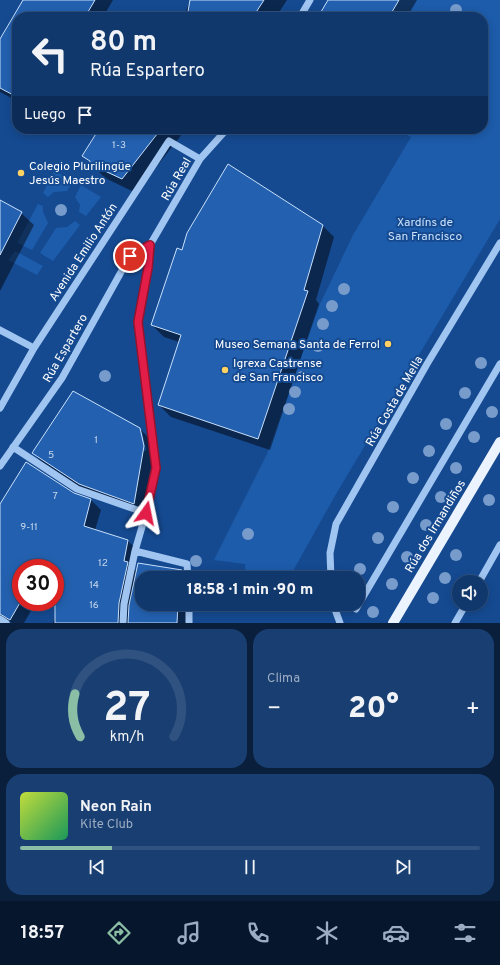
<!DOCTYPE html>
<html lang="es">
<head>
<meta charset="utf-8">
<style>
  body { margin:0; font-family:Overpass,sans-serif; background:#193f72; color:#f1f3f6; height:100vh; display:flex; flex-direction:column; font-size:15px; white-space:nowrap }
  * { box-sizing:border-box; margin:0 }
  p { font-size:13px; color:#9cacc2 }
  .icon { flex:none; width:22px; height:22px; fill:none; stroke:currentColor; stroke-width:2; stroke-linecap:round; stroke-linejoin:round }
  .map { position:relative; height:623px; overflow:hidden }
  .side { display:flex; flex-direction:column; gap:6px; padding:6px; background:#091f3c; flex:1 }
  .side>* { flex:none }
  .hud { position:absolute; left:12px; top:12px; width:476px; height:122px; border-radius:16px; box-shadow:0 2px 10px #0003,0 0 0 1px #305280; background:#10386d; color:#f1f3f6; overflow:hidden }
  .controls { position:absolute; left:452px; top:575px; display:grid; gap:8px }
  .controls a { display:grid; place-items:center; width:36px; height:36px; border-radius:50%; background:#10386d; box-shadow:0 2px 10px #0003,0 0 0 1px #305280; font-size:20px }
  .speed { position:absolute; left:12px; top:559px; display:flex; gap:8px; font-size:20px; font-weight:700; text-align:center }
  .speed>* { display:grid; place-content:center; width:52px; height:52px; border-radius:50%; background:#10386d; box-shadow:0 2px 10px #0003,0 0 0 1px #305280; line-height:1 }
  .speed .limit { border:6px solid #d22; background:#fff; color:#111 }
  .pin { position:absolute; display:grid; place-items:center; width:34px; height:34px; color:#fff; margin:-17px; border:2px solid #fff; border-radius:50%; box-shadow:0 1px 4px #0007 }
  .me { position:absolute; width:44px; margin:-22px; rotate:12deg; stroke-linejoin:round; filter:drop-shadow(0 0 3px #0008) }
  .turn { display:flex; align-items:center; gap:14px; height:84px; padding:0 12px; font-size:18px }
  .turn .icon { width:52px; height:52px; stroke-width:2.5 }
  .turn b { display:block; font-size:28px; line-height:34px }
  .then { display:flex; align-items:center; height:38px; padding:0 12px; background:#0003; gap:8px; font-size:15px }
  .big { font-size:30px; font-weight:800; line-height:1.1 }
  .side .widget { flex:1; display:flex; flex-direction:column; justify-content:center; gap:6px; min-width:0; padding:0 14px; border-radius:16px; background:#193f72 }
  .side .dial { align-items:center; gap:0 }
  .dial svg { height:104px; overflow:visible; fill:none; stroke:#305280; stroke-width:7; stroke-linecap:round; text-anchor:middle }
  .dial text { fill:#f1f3f6; stroke:none }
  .song { display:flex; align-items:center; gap:12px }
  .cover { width:48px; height:48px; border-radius:6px; background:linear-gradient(135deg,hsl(70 70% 55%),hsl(150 70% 35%)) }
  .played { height:4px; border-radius:2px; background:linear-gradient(90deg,#8abfa5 20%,#305280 20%) }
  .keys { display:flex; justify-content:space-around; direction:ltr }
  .heat { display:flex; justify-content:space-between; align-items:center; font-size:22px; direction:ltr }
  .side .tiles { flex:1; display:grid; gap:6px; grid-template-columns:1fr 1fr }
  .widget:last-child { grid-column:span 2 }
  .trip { position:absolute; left:135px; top:571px; width:230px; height:40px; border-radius:16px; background:#10386d; box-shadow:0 2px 10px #0003,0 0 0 1px #305280; font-weight:800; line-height:40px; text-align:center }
  .tab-bar { display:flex; height:64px; justify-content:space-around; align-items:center; background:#06162c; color:#9cacc2 }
  .tab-bar .icon { width:28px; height:28px }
  .tab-bar .on { color:#8abfa5 }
  .tab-bar b { font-size:18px; color:#f1f3f6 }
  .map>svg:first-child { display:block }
  .green { fill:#1d5cab }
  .shadow { fill:#0007; fill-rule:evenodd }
  .building { fill:#2361b0; stroke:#c8e0fc }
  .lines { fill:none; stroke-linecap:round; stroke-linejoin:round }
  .minor { stroke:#a1c5f1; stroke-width:7 }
  .major { stroke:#ebf3ff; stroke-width:10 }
  .tree { fill:#779ccc }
  .route-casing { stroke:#92132f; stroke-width:10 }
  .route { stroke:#e11d48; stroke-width:7 }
  .poi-dot { fill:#ffd261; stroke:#154a91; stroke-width:1.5 }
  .labels { text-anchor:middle; stroke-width:4; stroke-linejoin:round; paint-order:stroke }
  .number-label { font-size:10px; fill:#c8d8eb }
  .poi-label { font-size:12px; fill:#fff; stroke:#154a91; text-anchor:start }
  .street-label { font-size:12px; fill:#fff; stroke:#154a91 }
  .park-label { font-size:12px; fill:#c8e0fc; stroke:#154a91 }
</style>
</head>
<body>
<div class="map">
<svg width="500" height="623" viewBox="0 0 500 623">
  <rect width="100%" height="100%" fill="#154a91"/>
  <path class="green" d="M399,0H500V219L336,494L289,578H246L245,564L214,560L267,454L320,304L353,235L411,137L397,129H483V17H389Z
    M54,171L73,181L67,191L54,192L48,197L43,193Z
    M81,185L101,197L86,216L79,212L80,205L75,197Z
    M38,204L43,206V212L48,223L32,250L17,243Z
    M75,221L80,225L53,261L40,253L56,228L67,227Z
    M15,251L43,266L37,275L8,260Z"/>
  <path class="shadow" d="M24,0H113L103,17H17V101L0,92V40Z
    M191,0H287L276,17H183Z
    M330,0H417L407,17H319Z
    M108,129H186L136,193L105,178L83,155Z
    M0,201L21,213L34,225L0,291Z
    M322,225L334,237L316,300L319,304L270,450L171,417L159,405L179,342L164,337L152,325L183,252Z
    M140,429L149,438L153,455L143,512L89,493L42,462L33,453ZM140,432H142L146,450L144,451Z
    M74,494L91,500L101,510L95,530L128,541L138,551L134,569L137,572L182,571L189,578H142V604H189L188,623H53L60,602L55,600V568H21V602H36L24,623H12L0,616V506Z"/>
  <path class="building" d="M23,0H95L85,17H17V97L0,88V39Z
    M190,0H264L253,17H187Z
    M328,0H399L389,17H318Z
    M99,129H161L122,179L90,164V161L82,156Z
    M228,164L323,225L304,290L308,291L258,439L158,405L181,335L151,325L177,248L182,250L187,233Z
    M0,200L22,212L0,255Z
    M73,391L140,428L144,446L134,504L79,484L32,453Z
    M26,462L74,493L91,499L84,526L128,540L124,561L128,562L119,603L118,623H55V568H21V601L10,620L0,614V504Z
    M138,563L182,570V578H142V604H178L177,623H128L129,605Z"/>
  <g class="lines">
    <path class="minor" d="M300,17L310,0
      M0,330L34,348
      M0,408L34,348L169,141L200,159
      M13,447L77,489L146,513
      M0,466L62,378L130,256L150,245
      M135,551L187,564L188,578
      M331,578L330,553L336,524L427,364L500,243
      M479,582L500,545
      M189,604V623
      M333,604L340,623
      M356,609L500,364
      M0,619L6,623
      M123,623L124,604L135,551L146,513L156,468L138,322L148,268L150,245L200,159L227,129
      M455,623L466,604"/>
    <path class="major" d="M393,623L500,442"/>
  </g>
  <g class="tree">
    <circle cx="456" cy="10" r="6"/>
    <circle cx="61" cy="210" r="6"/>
    <circle cx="344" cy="289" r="6"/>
    <circle cx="332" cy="306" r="6"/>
    <circle cx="323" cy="324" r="6"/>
    <circle cx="318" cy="346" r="6"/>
    <circle cx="481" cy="363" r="6"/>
    <circle cx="105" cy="376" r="6"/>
    <circle cx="302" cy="377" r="6"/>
    <circle cx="295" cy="392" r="6"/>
    <circle cx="465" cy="393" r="6"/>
    <circle cx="289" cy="409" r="6"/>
    <circle cx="492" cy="412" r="6"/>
    <circle cx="446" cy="424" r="6"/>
    <circle cx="474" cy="437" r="6"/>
    <circle cx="429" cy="451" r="6"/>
    <circle cx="456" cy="468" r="6"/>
    <circle cx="413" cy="478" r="6"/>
    <circle cx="441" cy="497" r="6"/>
    <circle cx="489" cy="500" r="6"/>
    <circle cx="393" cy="507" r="6"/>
    <circle cx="426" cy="525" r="6"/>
    <circle cx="248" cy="534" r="6"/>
    <circle cx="378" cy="538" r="6"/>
    <circle cx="456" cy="555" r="6"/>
    <circle cx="407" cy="557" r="6"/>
    <circle cx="196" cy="561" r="6"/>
    <circle cx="360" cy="569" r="6"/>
    <circle cx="445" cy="578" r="6"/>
    <circle cx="392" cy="584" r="6"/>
    <circle cx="433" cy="598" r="6"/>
    <circle cx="373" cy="612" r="6"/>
  </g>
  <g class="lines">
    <g class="route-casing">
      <path id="route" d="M130,256L150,245L148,268L138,322L156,468L146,513"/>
    </g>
    <use href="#route" class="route"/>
  </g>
  <g class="poi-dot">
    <circle cx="21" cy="173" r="4"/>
    <circle cx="388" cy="344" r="4"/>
    <circle cx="225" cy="370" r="4"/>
  </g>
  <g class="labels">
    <g class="number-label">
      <text x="119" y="148">1-3</text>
      <text x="96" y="443">1</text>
      <text x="51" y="458">5</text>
      <text x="55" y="499">7</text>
      <text x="29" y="530">9-11</text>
      <text x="103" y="566">12</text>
      <text x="94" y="588">14</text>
      <text x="94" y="608">16</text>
    </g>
    <g class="poi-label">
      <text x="29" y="170">Colegio Plurilingüe<tspan x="29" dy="14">Jesús Maestro</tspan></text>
      <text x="380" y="348" text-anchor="end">Museo Semana Santa de Ferrol</text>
      <text x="233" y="367">Igrexa Castrense<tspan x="233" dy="14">de San Francisco</tspan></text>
    </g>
    <g class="street-label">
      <text transform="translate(176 179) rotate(-60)" y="4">Rúa Real</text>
      <text transform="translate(83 252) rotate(-57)" y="4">Avenida Emilio Antón</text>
      <text transform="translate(65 348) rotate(-60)" y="4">Rúa Espartero</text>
      <text transform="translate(394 401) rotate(-60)" y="4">Rúa Costa de Mella</text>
      <text transform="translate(435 526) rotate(-59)" y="4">Rúa dos Irmandiños</text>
    </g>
    <g class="park-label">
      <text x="425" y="226">Xardíns de<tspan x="425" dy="14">San Francisco</tspan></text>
    </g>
  </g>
</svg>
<div class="controls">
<a><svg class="icon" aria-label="sound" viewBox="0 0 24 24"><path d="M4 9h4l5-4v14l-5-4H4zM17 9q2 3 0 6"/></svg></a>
</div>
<div class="speed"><div class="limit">30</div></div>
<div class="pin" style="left:130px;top:256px;background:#d93025"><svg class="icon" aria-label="arrive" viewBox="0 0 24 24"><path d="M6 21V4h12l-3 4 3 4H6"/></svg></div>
<svg class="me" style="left:146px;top:513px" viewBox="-20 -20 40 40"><path d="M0-17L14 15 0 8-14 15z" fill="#e11d48" stroke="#fff" stroke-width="4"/></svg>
<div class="trip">18:58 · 1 min · 90 m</div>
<div class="hud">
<div class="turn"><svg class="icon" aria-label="left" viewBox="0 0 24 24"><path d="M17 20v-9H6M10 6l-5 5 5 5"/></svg><div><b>80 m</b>Rúa Espartero</div></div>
<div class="then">Luego<svg class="icon" aria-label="arrive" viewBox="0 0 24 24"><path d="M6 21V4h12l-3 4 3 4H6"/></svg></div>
</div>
</div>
<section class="side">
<div class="tiles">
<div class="widget dial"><svg viewBox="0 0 100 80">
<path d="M14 69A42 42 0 1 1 86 69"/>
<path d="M14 69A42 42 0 0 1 10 36" stroke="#8abfa5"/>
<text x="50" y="56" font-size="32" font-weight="700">27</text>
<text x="50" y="72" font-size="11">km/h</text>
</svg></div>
<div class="widget"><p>Clima</p>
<div class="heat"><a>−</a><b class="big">20°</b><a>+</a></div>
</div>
<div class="widget">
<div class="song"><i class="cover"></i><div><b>Neon Rain</b><p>Kite Club</p></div></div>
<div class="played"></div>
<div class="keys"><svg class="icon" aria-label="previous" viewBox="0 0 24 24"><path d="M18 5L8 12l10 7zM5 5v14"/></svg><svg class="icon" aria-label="pause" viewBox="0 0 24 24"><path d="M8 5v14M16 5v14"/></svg><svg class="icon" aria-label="next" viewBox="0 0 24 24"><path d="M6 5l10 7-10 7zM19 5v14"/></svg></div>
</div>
</div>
</section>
<nav class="tab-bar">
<b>18:57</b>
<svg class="icon on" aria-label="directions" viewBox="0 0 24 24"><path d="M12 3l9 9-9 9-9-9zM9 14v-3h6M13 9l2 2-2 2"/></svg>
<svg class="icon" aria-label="music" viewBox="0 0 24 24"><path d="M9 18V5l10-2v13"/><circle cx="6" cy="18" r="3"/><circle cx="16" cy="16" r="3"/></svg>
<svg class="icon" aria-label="phone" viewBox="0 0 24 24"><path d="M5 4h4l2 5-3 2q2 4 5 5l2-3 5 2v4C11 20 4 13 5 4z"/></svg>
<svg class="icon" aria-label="climate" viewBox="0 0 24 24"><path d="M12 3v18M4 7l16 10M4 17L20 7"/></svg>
<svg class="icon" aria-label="car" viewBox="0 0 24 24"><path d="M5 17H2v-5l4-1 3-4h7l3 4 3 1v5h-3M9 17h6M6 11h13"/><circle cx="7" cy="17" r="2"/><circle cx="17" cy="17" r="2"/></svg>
<svg class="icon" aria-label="filters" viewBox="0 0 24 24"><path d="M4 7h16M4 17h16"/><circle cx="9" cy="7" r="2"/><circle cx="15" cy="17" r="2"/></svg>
</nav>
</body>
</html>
